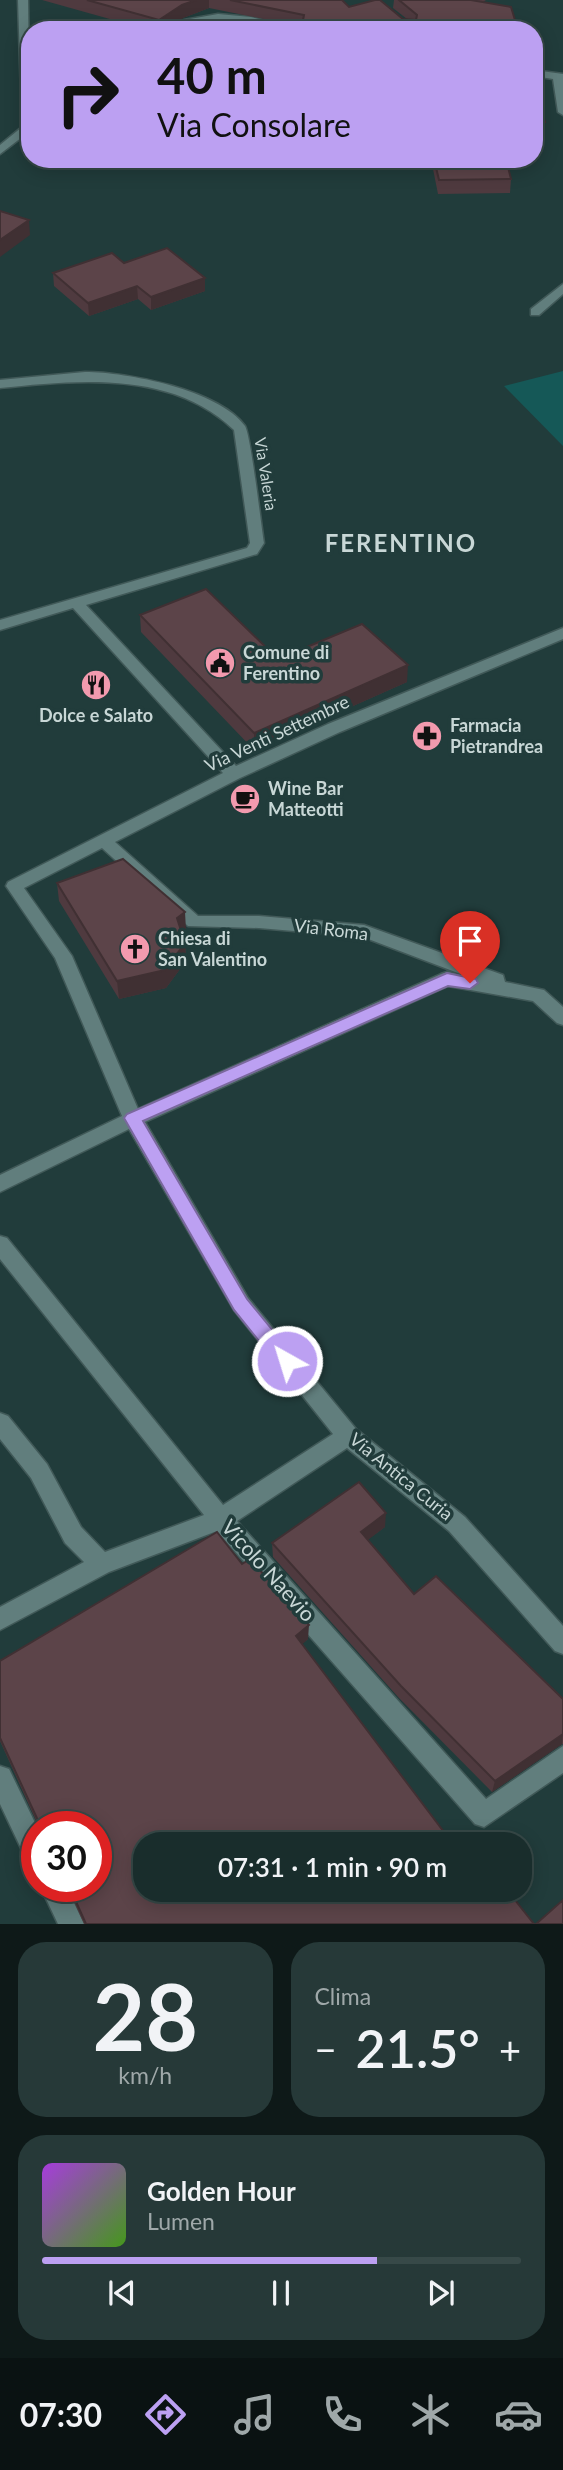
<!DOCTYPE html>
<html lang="it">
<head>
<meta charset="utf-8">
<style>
  body { margin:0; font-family:Lato,sans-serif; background:#263938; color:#f1f3f6; height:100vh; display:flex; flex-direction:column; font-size:26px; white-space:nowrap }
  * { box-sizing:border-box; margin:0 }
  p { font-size:23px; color:#9fa8a9 }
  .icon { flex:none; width:38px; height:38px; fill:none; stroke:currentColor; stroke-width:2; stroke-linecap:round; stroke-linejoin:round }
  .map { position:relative; height:1924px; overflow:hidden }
  .sheet { display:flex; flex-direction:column; gap:18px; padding:18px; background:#0e1918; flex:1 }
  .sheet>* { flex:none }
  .guide { position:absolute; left:21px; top:21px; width:522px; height:147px; border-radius:28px; box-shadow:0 4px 18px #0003,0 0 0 2px #374948; background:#bca0f2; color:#111; overflow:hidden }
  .speed { position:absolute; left:21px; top:1811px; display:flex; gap:14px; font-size:35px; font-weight:700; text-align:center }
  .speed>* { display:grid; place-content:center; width:91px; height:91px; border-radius:50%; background:#192d2c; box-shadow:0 4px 18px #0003,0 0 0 2px #374948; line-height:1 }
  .speed .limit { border:10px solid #d22; background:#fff; color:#111 }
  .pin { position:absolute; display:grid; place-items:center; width:60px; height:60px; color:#fff; margin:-72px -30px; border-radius:50% 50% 50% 0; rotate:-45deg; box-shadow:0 0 7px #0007 }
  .pin .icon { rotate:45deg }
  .me { position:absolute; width:77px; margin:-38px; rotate:321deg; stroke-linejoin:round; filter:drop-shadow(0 0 5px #0008) }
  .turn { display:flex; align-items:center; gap:24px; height:147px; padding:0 21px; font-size:32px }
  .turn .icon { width:91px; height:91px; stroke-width:2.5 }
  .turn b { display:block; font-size:49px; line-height:60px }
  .big { font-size:52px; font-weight:600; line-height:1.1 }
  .sheet .card { flex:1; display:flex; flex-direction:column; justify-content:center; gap:10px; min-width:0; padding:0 24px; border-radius:28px; background:#263938 }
  .sheet .dial { align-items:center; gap:0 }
  .dial b { font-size:91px; line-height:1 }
  .song { display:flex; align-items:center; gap:21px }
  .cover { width:84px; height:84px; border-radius:10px; background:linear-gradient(135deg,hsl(280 70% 55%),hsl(100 70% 35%)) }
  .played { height:7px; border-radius:4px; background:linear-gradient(90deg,#bca0f2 70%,#374948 70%) }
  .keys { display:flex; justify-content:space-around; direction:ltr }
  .heat { display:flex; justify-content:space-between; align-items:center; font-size:38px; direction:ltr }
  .sheet .tiles { flex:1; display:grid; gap:18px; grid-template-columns:1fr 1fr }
  .card:last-child { grid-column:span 2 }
  .trip { position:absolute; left:133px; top:1832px; width:399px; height:70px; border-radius:28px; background:#192d2c; box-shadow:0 4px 18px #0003,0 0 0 2px #374948; font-weight:600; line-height:70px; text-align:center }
  .menu { display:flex; height:112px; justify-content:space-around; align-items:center; background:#0a1212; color:#9fa8a9 }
  .menu .icon { width:49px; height:49px }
  .menu .on { color:#bca0f2 }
  .menu b { font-size:32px; color:#f1f3f6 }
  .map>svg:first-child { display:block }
  .green { fill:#155857 }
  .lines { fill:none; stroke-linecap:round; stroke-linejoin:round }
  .minor-casing { stroke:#415958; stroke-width:3 }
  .minor { fill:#617e7d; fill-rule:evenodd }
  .wall { fill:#4f3a3f }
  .shaded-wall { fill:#403033 }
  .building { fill:#5c4449; stroke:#403033; stroke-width:2 }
  .route { fill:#bca0f2; stroke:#7a689d; stroke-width:2 }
  .labels { text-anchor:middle; stroke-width:7; stroke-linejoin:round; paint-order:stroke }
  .far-street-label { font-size:16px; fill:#c8d7d6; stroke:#213c3b }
  .poi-label { font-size:18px; font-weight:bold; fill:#c8d7d6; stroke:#213c3b; text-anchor:start }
  .street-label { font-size:18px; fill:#c8d7d6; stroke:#213c3b }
  .near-street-label { font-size:21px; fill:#c8d7d6; stroke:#213c3b }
  .district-label { font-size:24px; font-weight:bold; letter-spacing:2px; fill:#c8d7d6; stroke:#213c3b }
</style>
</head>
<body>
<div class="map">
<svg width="563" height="1924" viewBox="0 0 563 1924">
  <rect width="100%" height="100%" fill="#213c3b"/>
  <path class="green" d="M563,371V446L504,386Z"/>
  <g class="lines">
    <g class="minor-casing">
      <path id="minor" d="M18,0H28L30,131L0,154V145L22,127Z
        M218,14L251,17L303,30C275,30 249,20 221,20C202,19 187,30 168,30L184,20Z
        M534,70L563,74V115L558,112L553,79L534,76Z
        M563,284V294L539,315H531V309Z
        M85,372C127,372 219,390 245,426C251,436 261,525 264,543L257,554L86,605L236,766L328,724L563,628V639L340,732L240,778L115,842L198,916H259L364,925L503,975L505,982L544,990L563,1007V1025L557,1023L533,1001L448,986L145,1122L248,1298L356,1429L465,1517L563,1626V1654L555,1651L449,1531L347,1448L237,1521L486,1799L563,1746V1773L484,1827L475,1824L217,1531L109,1572L0,1630V1607L84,1562L65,1543L31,1478L0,1439V1413L8,1416L47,1464L81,1527L105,1552L204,1515L0,1259V1236L7,1238L223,1505L333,1434L234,1310L129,1129L0,1192V1175L122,1116L55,958L6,886L8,882L223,773L73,608L0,630V620L247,548L250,543L234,430C172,370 78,380 0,388V380ZM102,848L188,926L259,928L363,937L466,976L447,972L441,974L138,1109L72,956L24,888Z
        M0,1766L9,1769L37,1827V1866L28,1863L0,1804Z
        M40,1886H66L84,1924H58Z"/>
    </g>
    <use href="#minor" class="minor"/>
  </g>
  <path class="wall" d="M42,0H342L349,7L407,19L393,8L394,0H486L483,2L518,30H303V27L209,8L183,18L165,30H149Z
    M534,83L545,122L544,136H534Z
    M431,159H506L511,179L510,193L438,194Z
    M124,263L205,278V291L151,310L138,299L89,316L54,286L53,273Z
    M140,615L278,659L407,682L254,750L141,632Z
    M57,883L186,930L182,933L185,943L186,961L166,988L119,999L59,901Z
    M385,1527L367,1540L414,1594L563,1699V1744H562L492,1792L399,1698L273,1557L272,1543Z
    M242,1564L308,1639L302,1644L145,1844L534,1924H84L67,1886H96V1827H39L0,1741V1661Z"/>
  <path class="shaded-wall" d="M196,0H209V8L183,18L165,30H160L159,20L182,5Z
    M29,220L30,235L0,257V240Z
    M205,278V291L151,310V297Z
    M137,286L138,299L89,316L88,303Z
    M408,665L407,682L254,750V733Z
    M185,912L186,930L178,937L177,918Z
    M185,943L186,961L166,988L119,999L117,981Z
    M386,1513L385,1527L360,1546L361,1532Z
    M309,1625L308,1639L296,1650V1636Z
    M563,1734L562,1744L492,1792L495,1781Z"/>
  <path class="building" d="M87,0H196L182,5L159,20Z
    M230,0H342L349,7L375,0H380L403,19L416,20L417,15L399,0H471L511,7L518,30H314L320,24L303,20L304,15Z
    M534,83L545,122L534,123Z
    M434,159H506L511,179L439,180Z
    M0,211L29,220L0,240Z
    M167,248L205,278L151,297L137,286L88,303L53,273L112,253L124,263Z
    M206,589L278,659L362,624L408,665L254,733L140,615Z
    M123,859L185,912L177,918L185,943L165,970L117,981L57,883Z
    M359,1482L386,1513L361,1532L414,1594L436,1576L563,1699V1734L495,1781L401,1686L272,1543Z
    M217,1532L242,1564L250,1559L309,1625L296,1636L453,1844H145V1890H507L534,1924H86L69,1886H96V1827H41L0,1738V1661Z
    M563,1900V1924H536Z"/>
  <path class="route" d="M447,973L476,979L478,983L470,989L448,986L143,1121L247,1299L293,1355L296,1361L293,1367L287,1369L280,1367L234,1310L124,1118L127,1114Z"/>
  <defs>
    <g id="civic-disc" transform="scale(1.575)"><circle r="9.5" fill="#f29aae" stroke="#213c3b"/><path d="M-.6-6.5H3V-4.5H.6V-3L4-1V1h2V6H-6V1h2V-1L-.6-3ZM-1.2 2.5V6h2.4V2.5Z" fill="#111"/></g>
    <g id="restaurant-disc" transform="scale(1.575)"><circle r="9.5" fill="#f29aae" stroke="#213c3b"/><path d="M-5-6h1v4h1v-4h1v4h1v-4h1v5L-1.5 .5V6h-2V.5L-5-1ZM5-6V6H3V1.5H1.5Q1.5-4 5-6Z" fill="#111"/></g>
    <g id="pharmacy-disc" transform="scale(1.575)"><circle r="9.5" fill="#f29aae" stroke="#213c3b"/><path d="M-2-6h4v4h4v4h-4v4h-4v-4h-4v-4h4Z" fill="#111"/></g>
    <g id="cafe-disc" transform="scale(1.575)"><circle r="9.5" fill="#f29aae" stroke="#213c3b"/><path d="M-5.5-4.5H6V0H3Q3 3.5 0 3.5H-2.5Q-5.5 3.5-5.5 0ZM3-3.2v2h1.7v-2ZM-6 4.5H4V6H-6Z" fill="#111"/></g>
    <g id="church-disc" transform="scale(1.575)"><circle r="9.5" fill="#f29aae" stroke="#213c3b"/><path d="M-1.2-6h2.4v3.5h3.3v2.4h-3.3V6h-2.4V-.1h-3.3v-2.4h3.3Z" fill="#111"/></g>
  </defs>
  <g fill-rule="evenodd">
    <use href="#civic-disc" x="220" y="663"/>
    <use href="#restaurant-disc" x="96" y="685"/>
    <use href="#pharmacy-disc" x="427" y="736"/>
    <use href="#cafe-disc" x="245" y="799"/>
    <use href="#church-disc" x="135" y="949"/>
  </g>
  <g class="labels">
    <g class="far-street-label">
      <text transform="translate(266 474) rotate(81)" y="6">Via Valeria</text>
    </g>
    <g class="poi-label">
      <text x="243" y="659">Comune di<tspan x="243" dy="21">Ferentino</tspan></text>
      <text x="96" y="722" text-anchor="middle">Dolce e Salato</text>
      <text x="450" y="732">Farmacia<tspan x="450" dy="21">Pietrandrea</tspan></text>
      <text x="268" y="795">Wine Bar<tspan x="268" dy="21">Matteotti</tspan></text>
      <text x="158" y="945">Chiesa di<tspan x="158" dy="21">San Valentino</tspan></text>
    </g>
    <g class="street-label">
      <text transform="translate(277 734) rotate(-25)" y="6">Via Venti Settembre</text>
      <text transform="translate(331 930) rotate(7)" y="6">Via Roma</text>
      <text transform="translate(401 1477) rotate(39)" y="6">Via Antica Curia</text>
    </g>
    <g class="near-street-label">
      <text transform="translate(268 1571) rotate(48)" y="7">Vicolo Naevio</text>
    </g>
    <g class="district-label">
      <text x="401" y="552">FERENTINO</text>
    </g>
  </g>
</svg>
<div class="speed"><div class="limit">30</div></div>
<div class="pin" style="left:470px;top:983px;background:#d93025"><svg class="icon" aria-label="arrive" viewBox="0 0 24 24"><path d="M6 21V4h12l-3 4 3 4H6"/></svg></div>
<svg class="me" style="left:287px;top:1361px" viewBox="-20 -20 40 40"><circle r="17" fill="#bca0f2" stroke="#fff" stroke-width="3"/><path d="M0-11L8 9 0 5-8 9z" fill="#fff"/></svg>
<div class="trip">07:31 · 1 min · 90 m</div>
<div class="guide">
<div class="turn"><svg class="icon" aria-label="right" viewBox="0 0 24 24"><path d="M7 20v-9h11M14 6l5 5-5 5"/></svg><div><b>40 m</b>Via Consolare</div></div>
</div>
</div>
<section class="sheet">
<div class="tiles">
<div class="card dial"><b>28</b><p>km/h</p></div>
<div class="card"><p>Clima</p>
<div class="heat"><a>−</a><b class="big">21.5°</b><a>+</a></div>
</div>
<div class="card">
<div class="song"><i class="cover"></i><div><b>Golden Hour</b><p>Lumen</p></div></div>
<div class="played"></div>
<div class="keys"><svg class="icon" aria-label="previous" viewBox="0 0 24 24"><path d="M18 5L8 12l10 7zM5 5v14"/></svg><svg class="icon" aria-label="pause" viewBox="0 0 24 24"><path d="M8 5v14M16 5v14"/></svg><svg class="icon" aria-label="next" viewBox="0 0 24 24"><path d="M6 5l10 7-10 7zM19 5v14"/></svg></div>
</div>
</div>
</section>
<nav class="menu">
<b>07:30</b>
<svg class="icon on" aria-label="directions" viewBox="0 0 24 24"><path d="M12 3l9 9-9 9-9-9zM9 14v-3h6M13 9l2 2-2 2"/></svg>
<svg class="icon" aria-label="music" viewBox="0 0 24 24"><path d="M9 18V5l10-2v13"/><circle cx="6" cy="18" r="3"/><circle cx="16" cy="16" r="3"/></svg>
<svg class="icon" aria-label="phone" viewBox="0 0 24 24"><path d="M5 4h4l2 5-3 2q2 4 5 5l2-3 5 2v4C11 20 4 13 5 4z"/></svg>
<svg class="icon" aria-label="climate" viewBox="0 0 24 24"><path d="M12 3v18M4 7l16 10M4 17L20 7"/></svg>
<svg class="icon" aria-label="car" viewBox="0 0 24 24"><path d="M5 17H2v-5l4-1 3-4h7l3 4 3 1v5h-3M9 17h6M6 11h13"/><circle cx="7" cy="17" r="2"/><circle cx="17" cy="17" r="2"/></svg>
</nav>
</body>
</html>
